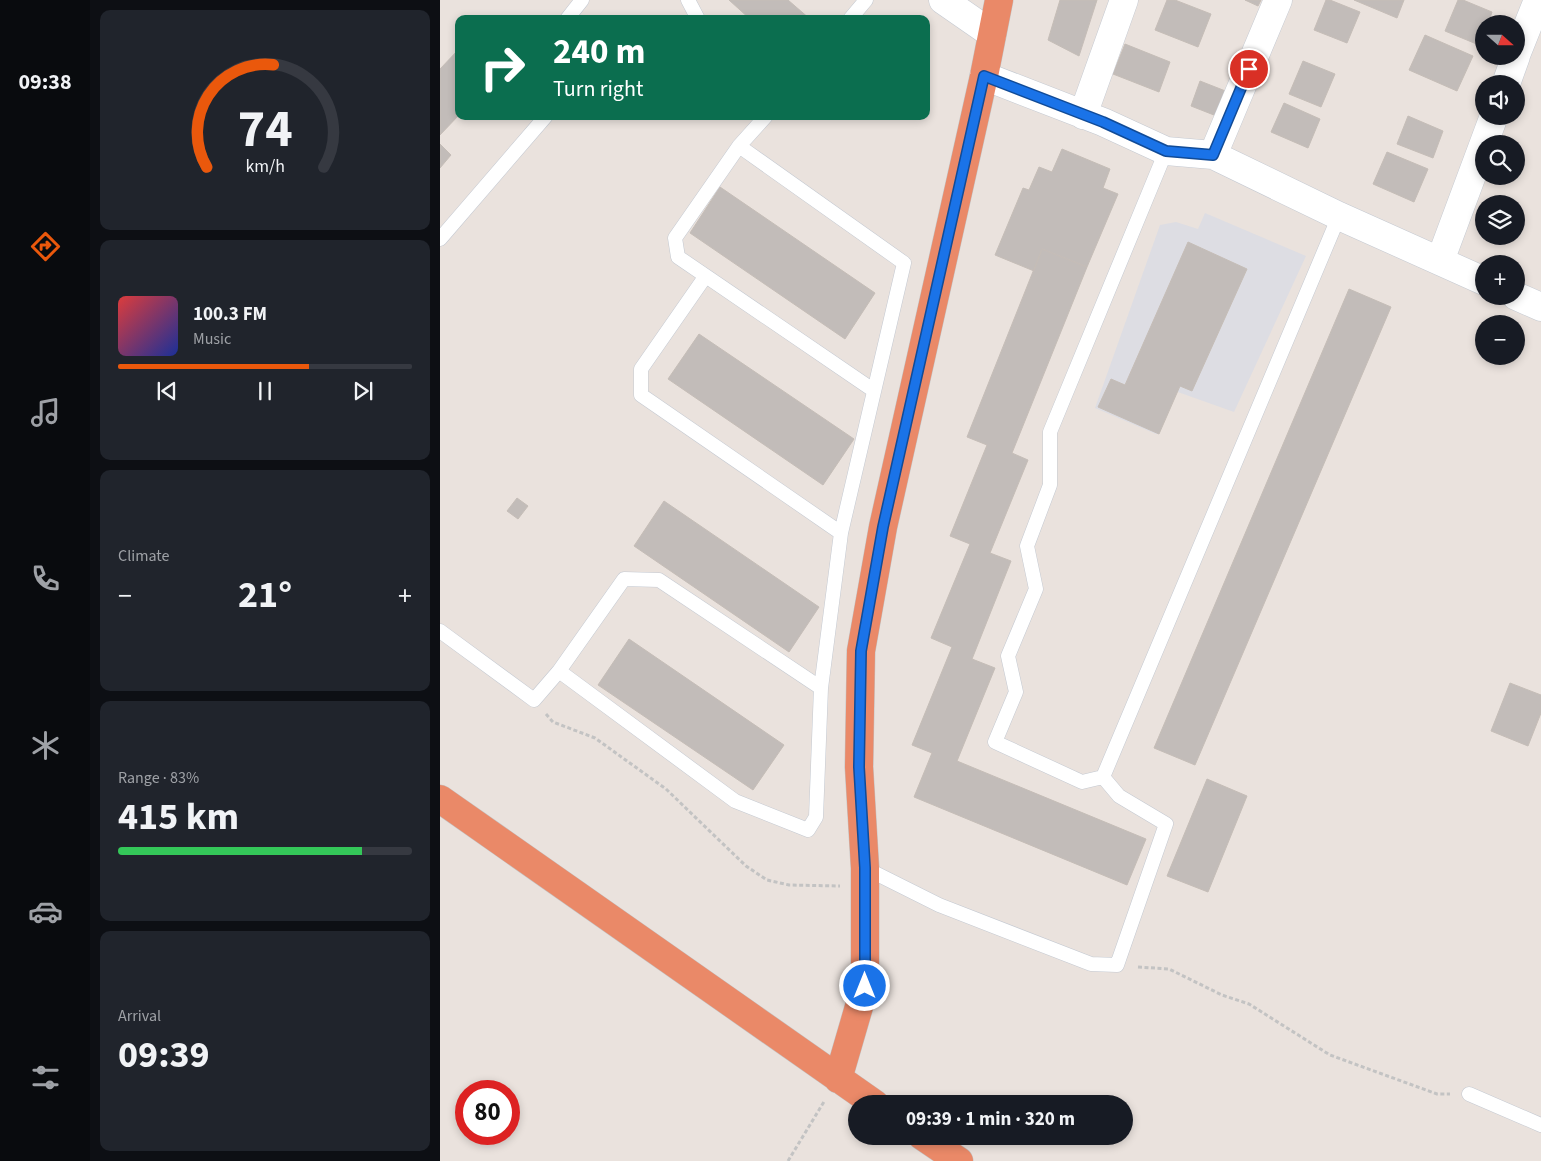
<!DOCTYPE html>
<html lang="en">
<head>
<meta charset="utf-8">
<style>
  body { margin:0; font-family:"Source Sans 3",sans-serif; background:#20242c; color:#f1f3f6; height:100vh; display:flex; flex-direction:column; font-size:19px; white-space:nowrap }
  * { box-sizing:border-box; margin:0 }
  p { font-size:16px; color:#9ea1a6 }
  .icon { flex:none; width:28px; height:28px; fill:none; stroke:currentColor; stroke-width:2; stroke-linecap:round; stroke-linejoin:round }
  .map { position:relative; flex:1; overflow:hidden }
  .drawer { display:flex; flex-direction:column; gap:10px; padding:10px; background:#0d0f14; width:350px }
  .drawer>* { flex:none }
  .banner { position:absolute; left:15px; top:15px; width:475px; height:105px; border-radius:10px; box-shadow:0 2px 8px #0003; background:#0b6e4f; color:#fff; overflow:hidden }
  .needle { width:32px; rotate:111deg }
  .controls { position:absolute; left:1035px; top:15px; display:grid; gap:10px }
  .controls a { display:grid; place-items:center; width:50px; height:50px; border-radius:50%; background:#171b24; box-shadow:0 2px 8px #0003; font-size:25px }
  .speed { position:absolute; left:15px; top:1080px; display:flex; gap:10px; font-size:25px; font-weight:700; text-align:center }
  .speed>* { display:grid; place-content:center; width:65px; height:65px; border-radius:50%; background:#171b24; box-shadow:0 2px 8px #0003; line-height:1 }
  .speed .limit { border:8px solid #d22; background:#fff; color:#111 }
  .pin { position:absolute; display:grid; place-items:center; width:42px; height:42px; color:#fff; margin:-21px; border:2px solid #fff; border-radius:50%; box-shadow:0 1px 5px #0007 }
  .me { position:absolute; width:55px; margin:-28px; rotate:0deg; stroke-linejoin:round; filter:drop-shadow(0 0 4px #0008) }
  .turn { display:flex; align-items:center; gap:18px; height:105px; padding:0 15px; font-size:22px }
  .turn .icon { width:65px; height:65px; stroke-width:2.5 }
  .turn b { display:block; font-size:35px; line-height:42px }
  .big { font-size:38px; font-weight:700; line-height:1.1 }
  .drawer .widget { flex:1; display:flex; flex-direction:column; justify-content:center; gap:8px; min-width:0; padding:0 18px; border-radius:10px; background:#20242c }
  .drawer .dial { align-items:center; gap:0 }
  .dial svg { height:130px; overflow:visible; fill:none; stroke:#363941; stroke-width:7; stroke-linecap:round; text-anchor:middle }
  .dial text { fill:#f1f3f6; stroke:none }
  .song { display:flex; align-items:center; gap:15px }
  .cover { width:60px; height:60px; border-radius:8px; background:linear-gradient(135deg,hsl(0 70% 55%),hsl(230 70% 35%)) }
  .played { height:5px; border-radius:2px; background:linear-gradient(90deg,#ea580c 65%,#363941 65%) }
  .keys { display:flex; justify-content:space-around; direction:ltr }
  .heat { display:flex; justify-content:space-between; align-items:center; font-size:28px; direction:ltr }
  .charge { height:8px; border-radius:4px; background:linear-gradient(90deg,#34c759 83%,#363941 0) }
  .trip { position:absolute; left:408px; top:1095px; width:285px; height:50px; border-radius:25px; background:#171b24; box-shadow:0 2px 8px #0003; font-weight:700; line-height:50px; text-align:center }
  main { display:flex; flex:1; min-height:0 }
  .tab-bar { display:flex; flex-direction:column; width:90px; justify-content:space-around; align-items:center; background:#090b0e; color:#9ea1a6 }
  .tab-bar .icon { width:35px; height:35px }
  .tab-bar .current { color:#ea580c }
  .tab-bar b { font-size:22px; color:#f1f3f6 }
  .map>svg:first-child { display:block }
  .industrial { fill:#dddde3 }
  .building { fill:#c2bcb9; stroke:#c5bdb7 }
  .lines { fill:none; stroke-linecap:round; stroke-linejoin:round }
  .lane-casing { stroke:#c4c9d1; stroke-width:15 }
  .street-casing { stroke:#c4c9d1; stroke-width:29 }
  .secondary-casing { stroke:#c4c9d1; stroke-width:29 }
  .highway-casing { stroke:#c3c3c3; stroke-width:29 }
  .path { stroke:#c3c3c3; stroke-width:3; stroke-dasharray:4 2.5; stroke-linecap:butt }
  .lane { stroke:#fff; stroke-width:14 }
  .street { stroke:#fff; stroke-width:28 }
  .secondary { stroke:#fff; stroke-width:28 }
  .highway { stroke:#ea8968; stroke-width:28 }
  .route-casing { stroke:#114b97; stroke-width:12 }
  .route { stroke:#1a73e8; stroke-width:9 }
</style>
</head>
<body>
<main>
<nav class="tab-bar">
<b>09:38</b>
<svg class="icon current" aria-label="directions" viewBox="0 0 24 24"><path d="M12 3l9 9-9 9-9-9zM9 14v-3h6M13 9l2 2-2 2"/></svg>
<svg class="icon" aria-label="music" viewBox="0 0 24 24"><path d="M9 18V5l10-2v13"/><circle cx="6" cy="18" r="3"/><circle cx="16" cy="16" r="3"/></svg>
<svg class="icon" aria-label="phone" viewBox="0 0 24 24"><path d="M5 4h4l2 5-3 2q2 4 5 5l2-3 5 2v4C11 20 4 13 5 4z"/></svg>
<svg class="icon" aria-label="climate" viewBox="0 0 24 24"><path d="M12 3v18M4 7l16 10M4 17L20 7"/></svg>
<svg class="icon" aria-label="car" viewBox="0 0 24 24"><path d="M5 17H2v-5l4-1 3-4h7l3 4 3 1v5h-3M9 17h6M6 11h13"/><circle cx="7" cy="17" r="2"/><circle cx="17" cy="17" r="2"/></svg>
<svg class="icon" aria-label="filters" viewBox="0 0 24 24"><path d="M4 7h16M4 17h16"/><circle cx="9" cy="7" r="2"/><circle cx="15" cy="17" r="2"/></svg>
</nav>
<section class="drawer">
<div class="widget dial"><svg viewBox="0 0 100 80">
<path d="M14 69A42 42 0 1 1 86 69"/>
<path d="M14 69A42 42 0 0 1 55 6" stroke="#ea580c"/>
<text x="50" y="56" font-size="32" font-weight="700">74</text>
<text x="50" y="72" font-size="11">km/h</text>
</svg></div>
<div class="widget">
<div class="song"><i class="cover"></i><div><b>100.3 FM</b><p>Music</p></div></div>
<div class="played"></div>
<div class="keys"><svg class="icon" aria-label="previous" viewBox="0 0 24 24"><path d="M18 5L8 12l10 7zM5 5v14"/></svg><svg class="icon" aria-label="pause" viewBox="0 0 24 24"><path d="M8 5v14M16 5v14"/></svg><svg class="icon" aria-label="next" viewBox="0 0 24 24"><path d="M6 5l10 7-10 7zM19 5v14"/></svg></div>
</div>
<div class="widget"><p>Climate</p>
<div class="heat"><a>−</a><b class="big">21°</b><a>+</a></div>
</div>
<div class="widget"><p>Range · 83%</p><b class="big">415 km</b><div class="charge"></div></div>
<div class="widget"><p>Arrival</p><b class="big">09:39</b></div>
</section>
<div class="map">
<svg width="1101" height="1161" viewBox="0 0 1101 1161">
  <rect width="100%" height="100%" fill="#eae2dd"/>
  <path class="industrial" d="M765,213L866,256L794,412L735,391L719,434H716L655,408L720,225L736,222L758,229Z"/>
  <path class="building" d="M289,0H348L370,19H310Z
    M620,0H657L639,56L608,40Z
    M727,0H735L771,14L758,47L715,30Z
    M805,0H821L818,6Z
    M886,0H890L920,12L907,43L874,30Z
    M914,0H964L957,18Z
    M1018,0H1023L1052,12L1048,24H1044V33L1039,45L1005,31Z
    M985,35L1033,56L1017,91L969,70Z
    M685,44L730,62L719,92L673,74Z
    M19,49V115L0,135V69Z
    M863,61L895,74L881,107L849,94Z
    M760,81L788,92L779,117L751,106Z
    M844,103L880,119L868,148L831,132Z
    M968,116L1003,131L993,158L957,144Z
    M0,144L11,155L0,168Z
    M622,149L670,169L663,188L678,194L647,267L602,249L594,271L555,255L583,188L589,190L599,167L612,172Z
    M947,152L988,169L974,202L933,184Z
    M280,187L435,293L405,339L250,233Z
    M748,242L807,269L752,391L740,386L719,434L658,407L671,379L685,385Z
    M602,249L647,267L572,453L588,460L550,553L571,561L532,659L555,668L517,761L706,839L687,885L474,797L492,753L472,745L512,647L491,638L530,544L510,536L547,445L527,437Z
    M909,289L951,307L755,765L714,748Z
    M259,334L414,439L383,485L228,379Z
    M77,498L88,506L78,519L67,511Z
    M224,501L379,607L349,652L194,546Z
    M189,639L344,745L313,790L158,685Z
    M1070,683L1101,695V713L1088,746L1051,731Z
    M767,779L807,796L768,892L727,876Z"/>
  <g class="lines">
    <g class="lane-casing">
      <path id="lane" d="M248,0L258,19
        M127,19L142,0
        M410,19L426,0
        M326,116L299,146L235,238L238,257L433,390
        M299,146L464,263L401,533L381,688L219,580L184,579L119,671L295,801L368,830L376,817L381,688
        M726,151L610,432V485L587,546L596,589L568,656L576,692L555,742L642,782L663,777L899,216
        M0,239L106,116
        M265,277L201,369V395L401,533
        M0,631L94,700L119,671
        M425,868L499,905L651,964L677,965L726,824L679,796L663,777
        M1029,1094L1101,1125"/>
    </g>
    <g class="street-casing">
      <path id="street" d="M1076,55L1098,0
        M544,76L663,122L726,151L773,155L899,216L1044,281
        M1066,84L1076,56
        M643,115L684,0
        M773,155L838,0
        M1000,261L1054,116
        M1076,296L1101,307"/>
    </g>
    <g class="secondary-casing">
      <path id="secondary" d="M503,0L552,34"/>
    </g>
    <g class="highway-casing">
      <path id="highway" d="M0,799L435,1104
        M398,1079L425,986V868L419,767L421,651L443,527L544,76L559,0
        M482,1136L519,1161"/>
    </g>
    <path class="path" d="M106,714L113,722L155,738L226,789L306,866L327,880L349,885L400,886
      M698,967L729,969L782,995L809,1004L890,1055L997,1094H1010
      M348,1161L385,1100"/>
    <use href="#lane" class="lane"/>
    <use href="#street" class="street"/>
    <use href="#secondary" class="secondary"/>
    <use href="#highway" class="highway"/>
  </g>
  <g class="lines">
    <g class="route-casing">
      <path id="route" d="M425,986V868L419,767L421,651L443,527L544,76L663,122L726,151L773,155L809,69"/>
    </g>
    <use href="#route" class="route"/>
  </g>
</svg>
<div class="controls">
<a><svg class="needle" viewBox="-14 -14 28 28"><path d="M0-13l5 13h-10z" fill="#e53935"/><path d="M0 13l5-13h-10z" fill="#9ea1a6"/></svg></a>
<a><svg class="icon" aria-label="sound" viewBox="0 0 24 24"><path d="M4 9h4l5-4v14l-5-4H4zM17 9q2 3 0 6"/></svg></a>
<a><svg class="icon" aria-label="search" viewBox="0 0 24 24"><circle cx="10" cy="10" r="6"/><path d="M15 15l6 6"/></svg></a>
<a><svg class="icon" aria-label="layers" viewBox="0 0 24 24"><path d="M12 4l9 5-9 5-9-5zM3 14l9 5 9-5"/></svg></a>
<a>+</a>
<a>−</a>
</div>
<div class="speed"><div class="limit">80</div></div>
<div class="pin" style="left:809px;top:69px;background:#d93025"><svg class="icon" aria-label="arrive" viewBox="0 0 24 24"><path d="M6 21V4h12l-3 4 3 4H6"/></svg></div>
<svg class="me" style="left:425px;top:986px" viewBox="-20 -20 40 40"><circle r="17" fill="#1a73e8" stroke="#fff" stroke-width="3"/><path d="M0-11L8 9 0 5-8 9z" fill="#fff"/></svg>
<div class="trip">09:39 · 1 min · 320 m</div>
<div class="banner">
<div class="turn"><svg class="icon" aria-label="right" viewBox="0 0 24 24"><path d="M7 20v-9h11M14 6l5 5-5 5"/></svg><div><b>240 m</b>Turn right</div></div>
</div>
</div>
</main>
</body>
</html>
